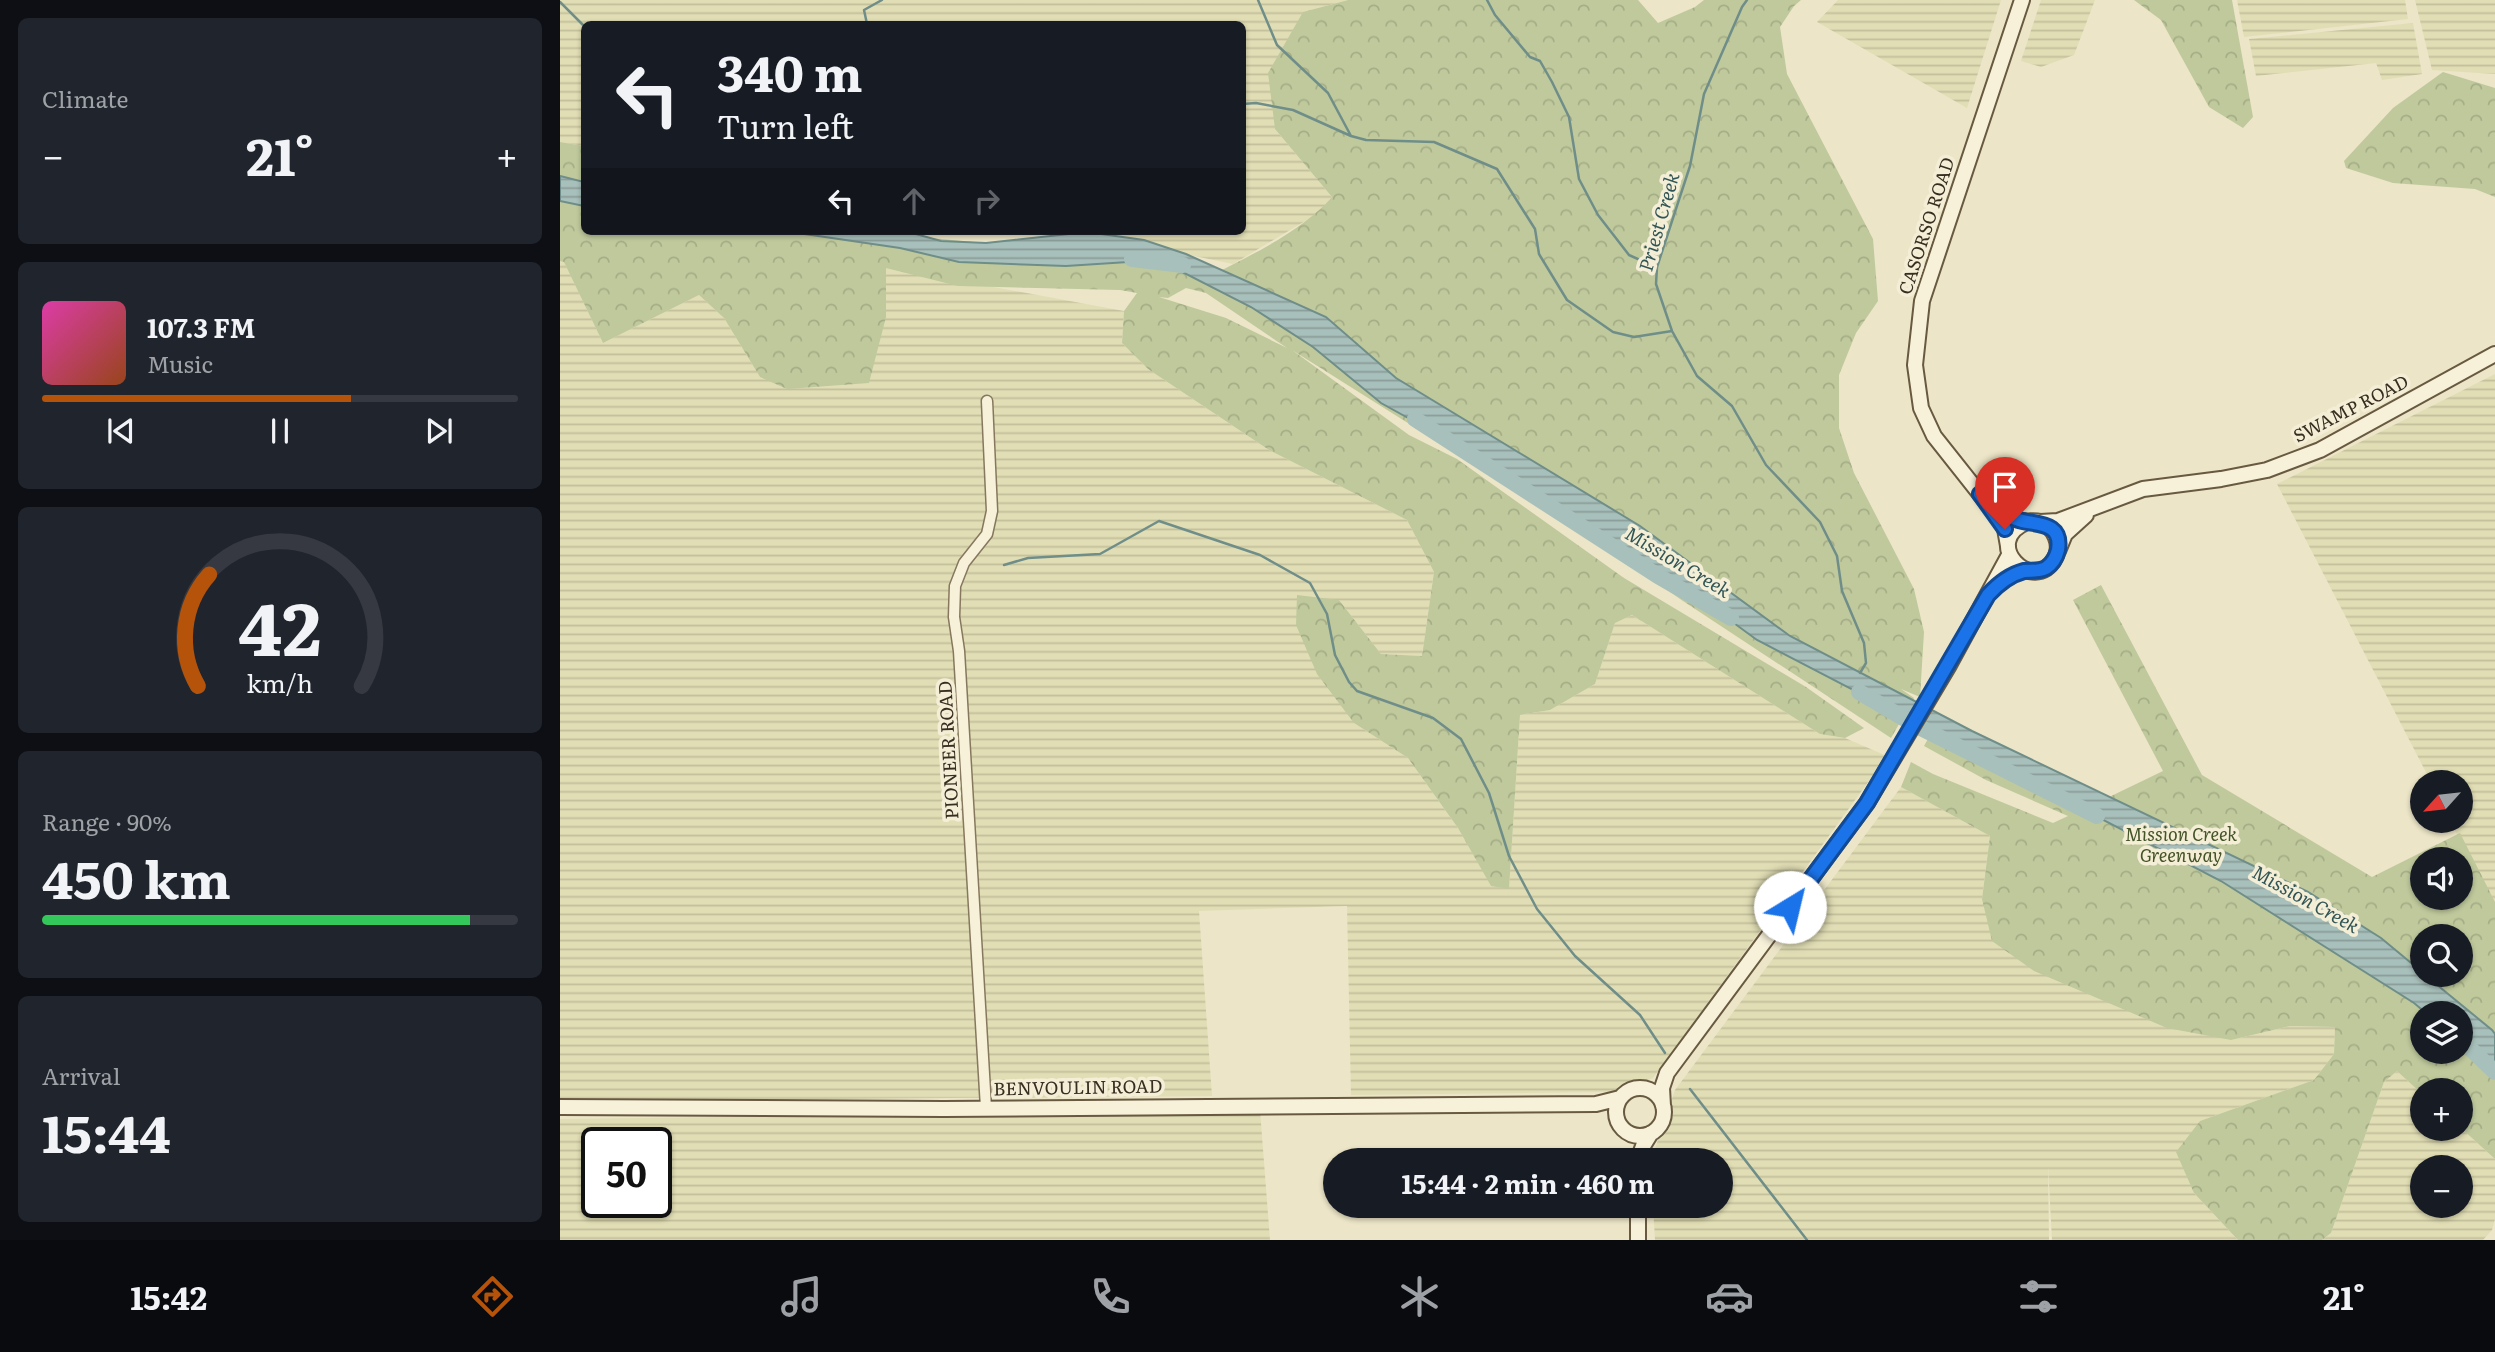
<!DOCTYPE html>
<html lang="en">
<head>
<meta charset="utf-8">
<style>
  body { margin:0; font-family:Literata,serif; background:#20242c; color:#f1f3f6; height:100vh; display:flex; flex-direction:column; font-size:26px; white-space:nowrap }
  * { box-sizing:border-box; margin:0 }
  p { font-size:23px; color:#9ea1a6 }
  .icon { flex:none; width:38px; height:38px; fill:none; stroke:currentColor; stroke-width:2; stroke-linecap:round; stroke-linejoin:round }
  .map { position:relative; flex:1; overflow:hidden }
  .panel { display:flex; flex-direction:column; gap:18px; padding:18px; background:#0d0f14; width:560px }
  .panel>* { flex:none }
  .guide { position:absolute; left:21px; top:21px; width:665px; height:214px; border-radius:10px; box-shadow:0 2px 5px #0004; background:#171b24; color:#f1f3f6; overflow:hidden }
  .needle { width:46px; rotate:243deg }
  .buttons { position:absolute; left:1850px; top:770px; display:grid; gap:14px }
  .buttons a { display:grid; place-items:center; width:63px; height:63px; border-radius:50%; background:#171b24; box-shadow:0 2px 5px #0004; font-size:35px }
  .speed { position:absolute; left:21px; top:1127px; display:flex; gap:14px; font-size:35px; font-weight:700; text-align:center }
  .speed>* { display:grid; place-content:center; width:91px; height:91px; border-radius:50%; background:#171b24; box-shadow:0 2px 5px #0004; line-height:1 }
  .speed .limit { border:4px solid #111; border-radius:10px; background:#fff; color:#111 }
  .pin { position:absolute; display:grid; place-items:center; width:60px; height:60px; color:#fff; margin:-72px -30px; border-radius:50% 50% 50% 0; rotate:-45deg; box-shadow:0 0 7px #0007 }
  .pin .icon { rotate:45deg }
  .me { position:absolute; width:77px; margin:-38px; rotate:36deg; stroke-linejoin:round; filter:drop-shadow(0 0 5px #0008) }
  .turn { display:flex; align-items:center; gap:24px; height:147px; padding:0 21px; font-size:32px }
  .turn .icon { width:91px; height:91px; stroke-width:2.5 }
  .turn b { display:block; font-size:49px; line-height:60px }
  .lanes { display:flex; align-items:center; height:66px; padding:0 21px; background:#0003; justify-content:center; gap:35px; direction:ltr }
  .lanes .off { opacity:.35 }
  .big { font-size:52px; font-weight:700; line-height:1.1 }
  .panel .widget { flex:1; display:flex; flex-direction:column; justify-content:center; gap:10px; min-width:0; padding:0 24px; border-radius:10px; background:#20242c }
  .panel .dial { align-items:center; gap:0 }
  .dial svg { height:182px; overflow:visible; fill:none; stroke:#363941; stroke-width:7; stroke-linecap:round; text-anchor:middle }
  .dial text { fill:#f1f3f6; stroke:none }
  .song { display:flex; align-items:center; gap:21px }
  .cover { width:84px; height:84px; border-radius:10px; background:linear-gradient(135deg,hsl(320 70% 55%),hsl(20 70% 35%)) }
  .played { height:7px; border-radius:4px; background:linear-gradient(90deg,#b45309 65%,#363941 65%) }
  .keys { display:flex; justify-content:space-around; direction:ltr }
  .heat { display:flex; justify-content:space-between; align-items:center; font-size:38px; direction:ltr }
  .charge { height:10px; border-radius:5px; background:linear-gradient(90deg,#34c759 90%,#363941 0) }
  .trip { position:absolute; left:763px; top:1148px; width:410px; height:70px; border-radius:35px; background:#171b24; box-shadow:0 2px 5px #0004; font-weight:700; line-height:70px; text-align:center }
  .menu { display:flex; height:112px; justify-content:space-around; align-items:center; background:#090b0e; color:#9ea1a6 }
  .menu .icon { width:49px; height:49px }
  .menu .current { color:#b45309 }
  .menu b { font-size:32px; color:#f1f3f6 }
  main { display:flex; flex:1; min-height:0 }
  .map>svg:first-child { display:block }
  .farmland { fill:url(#farmland-rules); fill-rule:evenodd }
  .forest { fill:url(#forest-crowns); fill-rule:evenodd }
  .water { fill:url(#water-rules); stroke:#6f8e89; stroke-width:2 }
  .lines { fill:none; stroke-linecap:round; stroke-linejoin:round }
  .stream { stroke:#6f8e89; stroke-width:2.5 }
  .river { stroke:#a8c0bb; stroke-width:16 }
  .street-casing { stroke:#86785e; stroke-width:13 }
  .secondary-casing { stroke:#685941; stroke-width:18 }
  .street { stroke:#f7f1da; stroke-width:10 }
  .secondary { stroke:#f7f1da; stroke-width:14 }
  .route-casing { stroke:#114b97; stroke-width:18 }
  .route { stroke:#1a73e8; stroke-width:12 }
  .labels { text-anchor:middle; stroke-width:7; stroke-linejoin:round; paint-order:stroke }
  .street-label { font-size:18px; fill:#382e20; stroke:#f4eed6 }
  .park-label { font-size:18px; font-style:italic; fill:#445328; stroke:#f4eed6 }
  .water-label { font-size:19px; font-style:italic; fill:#315556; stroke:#f4eed6 }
</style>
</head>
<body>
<main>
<section class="panel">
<div class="widget"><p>Climate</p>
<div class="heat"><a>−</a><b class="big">21°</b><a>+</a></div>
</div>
<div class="widget">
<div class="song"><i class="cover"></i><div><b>107.3 FM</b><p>Music</p></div></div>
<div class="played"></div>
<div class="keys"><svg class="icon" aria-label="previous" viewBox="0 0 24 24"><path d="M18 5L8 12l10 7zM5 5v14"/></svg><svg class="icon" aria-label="pause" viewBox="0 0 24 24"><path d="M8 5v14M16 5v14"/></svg><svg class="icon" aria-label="next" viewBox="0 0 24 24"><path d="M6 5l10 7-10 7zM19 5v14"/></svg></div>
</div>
<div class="widget dial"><svg viewBox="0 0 100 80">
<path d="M14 69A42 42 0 1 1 86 69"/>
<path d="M14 69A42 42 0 0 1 19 20" stroke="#b45309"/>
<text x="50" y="56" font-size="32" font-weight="700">42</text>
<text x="50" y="72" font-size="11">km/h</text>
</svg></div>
<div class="widget"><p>Range · 90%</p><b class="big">450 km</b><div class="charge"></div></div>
<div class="widget"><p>Arrival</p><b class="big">15:44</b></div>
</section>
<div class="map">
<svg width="1935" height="1240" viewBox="0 0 1935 1240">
  <defs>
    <pattern id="farmland-rules" width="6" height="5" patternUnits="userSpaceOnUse" patternTransform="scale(1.75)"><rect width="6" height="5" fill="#e1deb5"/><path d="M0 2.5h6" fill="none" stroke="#c2bf9b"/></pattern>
    <pattern id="forest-crowns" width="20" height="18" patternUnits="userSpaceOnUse" patternTransform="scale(1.75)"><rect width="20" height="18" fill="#bfc99c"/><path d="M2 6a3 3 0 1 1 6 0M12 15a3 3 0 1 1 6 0" fill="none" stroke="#a5ad86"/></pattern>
    <pattern id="water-rules" width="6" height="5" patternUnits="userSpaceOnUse" patternTransform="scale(1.75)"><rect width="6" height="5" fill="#a8c0bb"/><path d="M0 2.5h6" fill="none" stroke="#8a9c98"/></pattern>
  </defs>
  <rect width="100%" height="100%" fill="#ece5c7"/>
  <path class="farmland" d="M0,0H788L743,12L715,129L772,197L757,214L673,264L513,231H682V24H24V146L0,142Z
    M1278,0H1441L1407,108L1257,22Z
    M1481,0H1535L1514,55L1481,67L1461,61Z
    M1677,0H1845L1848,19L1684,37Z
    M1855,0H1935V74L1872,70Z
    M1853,23L1862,74L1822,80L1816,63L1696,76L1689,39Z
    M0,253L43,343L139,295L164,318L200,377L325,267L564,311L562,343L588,369L709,450L847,520L874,572L862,656L821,654L779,600L794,723L848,758L898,828L932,886L949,888L960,715L990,710L1035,684L1055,623L1072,615L1260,734L1285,738L1327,756L1093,1078L1052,1092L791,1095L787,906L639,911L652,1096L126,1100L0,1098Z
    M1935,374V907L1890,821H1900V782H1871L1717,484Z
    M1341,787L1430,836L1422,899L1671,1040L1730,1026L1775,1027L1774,1054L1754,1080L1640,1121L1634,1193L1678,1240H1492L1488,1166L1489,1240H1095L1093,1206H1160V1160H1091L1115,1090Z
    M1837,1071L1862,1094V1129L1901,1128L1935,1159V1219L1932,1230L1923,1240H1762L1771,1233L1824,1082ZM1862,1167H1900V1206H1862Z
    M700,1110L710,1240H0V1119ZM37,1143H96V1202H37Z"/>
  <path class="forest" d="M788,0H1078L1098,23L1135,7L1144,0H1241L1234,6L1220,27L1227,74L1313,239L1318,301L1296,333L1279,375V428L1294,473L1354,589L1364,632L1360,697L1341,689L1354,698L1331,738L1123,601L947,478L851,425L732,350L849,435L897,459L1064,578L1246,687L1304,728L1285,738L1260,734L1072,615L1055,623L1035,684L990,710L960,715L949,889L931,886L898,828L848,758L794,723L757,674L736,625L737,595L779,600L821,654L862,656L874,572L847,520L709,450L588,369L562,343L564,311L577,293L560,290L398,286L326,268V317L309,383L227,389L200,377L164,318L139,295L43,343L4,262L0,261V142L24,146V231H356L360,237L645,264L658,272C697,252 743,230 772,197L715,129L708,73L743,12ZM626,288L646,293L727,348L666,318L599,297L608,298Z
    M1574,0H1672L1693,117L1683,128L1649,107L1601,20Z
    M1883,72L1935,88V197L1915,189L1833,183L1786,168L1784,161L1833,108Z
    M1541,585L1642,775L1812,877L1900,833L1935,902V1159L1901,1128L1900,1090H1862V1094L1837,1071L1824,1082L1771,1233L1762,1240H1678L1634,1193L1616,1152L1640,1121L1754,1080L1774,1054L1775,1027L1730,1026L1671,1040L1607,1028L1474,971L1432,941L1422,899L1430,836L1341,787L1351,762L1373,774L1493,823L1508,816L1426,780L1364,746L1378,721L1545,799L1603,771L1513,600ZM1862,859H1900V898H1862ZM1862,936H1900V975H1862ZM1862,1013H1900V1052H1862Z"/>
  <path class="water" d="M0,176L24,182V206L0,201Z
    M224,231H345L381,241L426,243L527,232L584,240L626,254L766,317L836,378L1080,526L1230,636L1412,731L1748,892L1821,938L1862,972V975H1865L1932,1030L1935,1034V1070L1901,1042L1900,1013H1866L1854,1003L1661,881L1197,640L1111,577L1035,534L960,480L821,403L753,347L691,307L599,260L506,266L399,262L340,248Z"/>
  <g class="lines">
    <path class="stream" d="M698,0L717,45L768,93L791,136
      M927,0L935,15L970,57L980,61L992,82L1009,117L1019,179L1038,215L1069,255L1096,267
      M1187,0L1182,7L1144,94L1130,166L1097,267L1096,284L1112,331L1137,376L1172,406L1206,465L1260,522L1277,556L1282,591L1304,643L1306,663L1300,673
      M0,2L24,26
      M307,24L304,10L322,0
      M682,104L696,103L733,110L791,136L806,140L874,142L937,169L975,229L979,254L1007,300L1053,332L1074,337L1112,331
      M444,565L468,558L540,554L599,521L700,555L750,583L767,614L775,655L789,682L797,691L873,718L901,739L929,793L949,856L977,909L1015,956L1080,1015L1105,1053
      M1130,1089L1247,1240"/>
    <path class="river" d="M572,259L623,265
      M855,419L1098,576L1171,618
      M1299,692L1357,726L1537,816
      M1900,1039L1935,1072"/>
    <g class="street-casing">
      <path id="street" d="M426,1108L399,651L394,617L395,586L404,563L427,534L432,511L427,401"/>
    </g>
    <g class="secondary-casing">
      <path id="secondary" d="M1435,506C1442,511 1450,517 1458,520C1466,523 1473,520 1480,522C1495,527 1502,545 1495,558C1474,597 1419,542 1467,522
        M1480,522L1498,521L1583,489L1661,479L1707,470L1760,450L1935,354
        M1448,546L1445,529L1439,518L1374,436L1361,408L1355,365L1362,301L1462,0
        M1498,551L1505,534L1526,515
        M1056 1112a24 24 0 1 1 48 0a24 24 0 1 1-48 0Z
        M1103,1106L1102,1088L1107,1073L1307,803L1388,667L1449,555
        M0,1107L384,1109L1036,1104L1060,1098
        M1078,1160L1083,1146L1091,1133
        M1078,1240V1206"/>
    </g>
    <use href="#street" class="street"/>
    <use href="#secondary" class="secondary"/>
  </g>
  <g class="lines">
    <g class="route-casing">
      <path id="route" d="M1230,907L1307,803L1428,595C1438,584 1449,575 1464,571C1472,570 1478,572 1486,568C1492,564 1496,558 1498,550C1503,519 1472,526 1456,519C1442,514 1432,503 1420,494L1445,529"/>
    </g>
    <use href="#route" class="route"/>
  </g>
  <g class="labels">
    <g class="street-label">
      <text transform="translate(1367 226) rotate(-72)" y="6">CASORSO ROAD</text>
      <text transform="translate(1791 409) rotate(-27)" y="6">SWAMP ROAD</text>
      <text transform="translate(389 750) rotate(-93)" y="6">PIONEER ROAD</text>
      <text transform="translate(518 1088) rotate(-1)" y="6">BENVOULIN ROAD</text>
    </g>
    <g class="park-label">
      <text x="1621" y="841">Mission Creek<tspan x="1621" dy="21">Greenway</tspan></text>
    </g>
    <g class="water-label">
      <text transform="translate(1099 222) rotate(-74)" y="7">Priest Creek</text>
      <text transform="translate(1118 562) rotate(31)" y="7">Mission Creek</text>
      <text transform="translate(1746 899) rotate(29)" y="7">Mission Creek</text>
    </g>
  </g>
</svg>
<div class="buttons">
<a><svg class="needle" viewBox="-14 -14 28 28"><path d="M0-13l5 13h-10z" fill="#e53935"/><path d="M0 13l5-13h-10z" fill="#9ea1a6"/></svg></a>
<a><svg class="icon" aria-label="sound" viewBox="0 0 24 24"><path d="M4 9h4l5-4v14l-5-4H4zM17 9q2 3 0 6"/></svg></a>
<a><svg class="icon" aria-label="search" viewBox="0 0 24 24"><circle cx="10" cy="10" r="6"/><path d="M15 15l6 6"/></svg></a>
<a><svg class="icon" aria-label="layers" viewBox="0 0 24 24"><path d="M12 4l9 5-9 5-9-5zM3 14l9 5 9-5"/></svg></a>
<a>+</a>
<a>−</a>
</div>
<div class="speed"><div class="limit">50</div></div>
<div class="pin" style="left:1445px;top:529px;background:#d93025"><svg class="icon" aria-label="arrive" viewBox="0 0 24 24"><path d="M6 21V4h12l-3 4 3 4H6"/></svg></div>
<svg class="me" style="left:1230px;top:907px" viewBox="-20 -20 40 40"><circle r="19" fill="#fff"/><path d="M0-13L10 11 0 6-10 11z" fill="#1a73e8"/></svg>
<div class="trip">15:44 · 2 min · 460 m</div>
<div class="guide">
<div class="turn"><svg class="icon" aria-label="left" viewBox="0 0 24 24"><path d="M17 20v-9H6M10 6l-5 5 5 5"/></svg><div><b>340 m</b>Turn left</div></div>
<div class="lanes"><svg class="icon" aria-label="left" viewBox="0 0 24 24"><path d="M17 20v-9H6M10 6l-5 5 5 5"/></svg><svg class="icon off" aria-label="ahead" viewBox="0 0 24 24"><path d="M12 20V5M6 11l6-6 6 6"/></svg><svg class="icon off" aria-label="right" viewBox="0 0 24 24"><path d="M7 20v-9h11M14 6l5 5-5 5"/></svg></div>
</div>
</div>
</main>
<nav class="menu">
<b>15:42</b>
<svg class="icon current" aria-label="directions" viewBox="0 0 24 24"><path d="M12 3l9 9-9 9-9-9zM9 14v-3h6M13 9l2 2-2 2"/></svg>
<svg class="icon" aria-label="music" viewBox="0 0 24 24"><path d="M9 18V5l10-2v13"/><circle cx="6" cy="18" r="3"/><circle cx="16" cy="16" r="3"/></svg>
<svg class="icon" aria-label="phone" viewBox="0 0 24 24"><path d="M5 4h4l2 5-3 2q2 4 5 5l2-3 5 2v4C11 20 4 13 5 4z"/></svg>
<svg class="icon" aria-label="climate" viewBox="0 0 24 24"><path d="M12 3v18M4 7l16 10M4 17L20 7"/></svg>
<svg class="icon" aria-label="car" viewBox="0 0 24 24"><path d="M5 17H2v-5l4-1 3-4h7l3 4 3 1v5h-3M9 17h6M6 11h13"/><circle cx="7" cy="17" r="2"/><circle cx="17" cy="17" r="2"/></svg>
<svg class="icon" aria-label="filters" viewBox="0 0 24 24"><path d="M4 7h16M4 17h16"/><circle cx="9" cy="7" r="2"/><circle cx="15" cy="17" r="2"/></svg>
<b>21°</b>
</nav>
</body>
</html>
